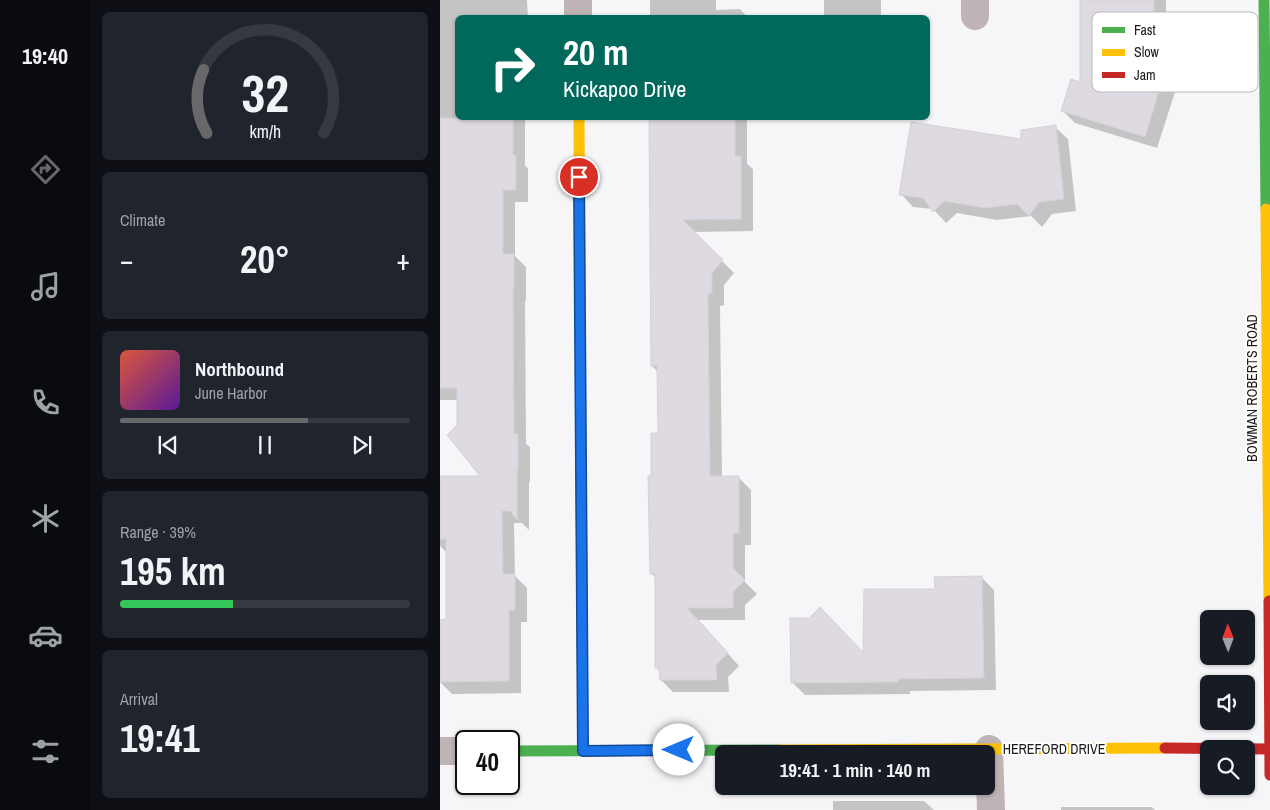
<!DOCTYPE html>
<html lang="en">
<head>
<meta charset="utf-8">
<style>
  body { margin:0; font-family:"Archivo Narrow",sans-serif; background:#20242c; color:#f1f3f6; height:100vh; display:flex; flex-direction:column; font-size:19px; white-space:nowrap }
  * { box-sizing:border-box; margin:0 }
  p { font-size:16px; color:#9ea1a6 }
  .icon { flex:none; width:28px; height:28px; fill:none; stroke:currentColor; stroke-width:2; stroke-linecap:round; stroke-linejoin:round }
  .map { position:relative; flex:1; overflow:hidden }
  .side { display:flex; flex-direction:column; gap:12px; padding:12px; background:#0d0f14; width:350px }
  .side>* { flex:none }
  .hud { position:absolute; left:15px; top:15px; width:475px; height:105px; border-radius:8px; box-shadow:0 1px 4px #0004; background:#00695c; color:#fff; overflow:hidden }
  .needle { width:32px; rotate:359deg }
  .tools { position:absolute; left:760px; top:610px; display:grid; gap:10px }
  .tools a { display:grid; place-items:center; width:55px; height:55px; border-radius:8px; background:#171b24; box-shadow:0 1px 4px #0004; font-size:25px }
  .speed { position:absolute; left:15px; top:730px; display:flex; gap:10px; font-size:25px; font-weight:700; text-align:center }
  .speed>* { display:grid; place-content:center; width:65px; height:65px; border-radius:50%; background:#171b24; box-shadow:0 1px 4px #0004; line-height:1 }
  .speed .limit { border:2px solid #111; border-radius:8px; background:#fff; color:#111 }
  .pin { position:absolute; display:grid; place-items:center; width:42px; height:42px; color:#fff; margin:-21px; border:2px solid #fff; border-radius:50%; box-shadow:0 1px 5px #0007 }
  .me { position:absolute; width:55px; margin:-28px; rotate:270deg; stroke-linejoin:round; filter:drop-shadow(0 0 4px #0008) }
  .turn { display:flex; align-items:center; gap:18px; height:105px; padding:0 25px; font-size:22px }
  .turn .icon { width:65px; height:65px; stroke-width:2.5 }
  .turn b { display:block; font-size:35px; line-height:42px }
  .big { font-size:38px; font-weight:700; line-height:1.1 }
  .side .card { flex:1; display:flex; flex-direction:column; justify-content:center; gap:8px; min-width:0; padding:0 18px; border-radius:8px; background:#20242c }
  .side .dial { align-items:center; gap:0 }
  .dial svg { height:130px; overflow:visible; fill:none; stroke:#363941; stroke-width:7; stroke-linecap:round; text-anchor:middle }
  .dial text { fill:#f1f3f6; stroke:none }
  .song { display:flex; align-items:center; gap:15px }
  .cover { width:60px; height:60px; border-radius:8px; background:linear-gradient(135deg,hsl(10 70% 55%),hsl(270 70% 35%)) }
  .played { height:5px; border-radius:2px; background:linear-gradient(90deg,#686769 65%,#363941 65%) }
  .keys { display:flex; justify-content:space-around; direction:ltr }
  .heat { display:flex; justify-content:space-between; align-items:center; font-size:28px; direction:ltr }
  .charge { height:8px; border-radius:4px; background:linear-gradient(90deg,#34c759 39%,#363941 0) }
  .trip { position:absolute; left:275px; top:745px; width:280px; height:50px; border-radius:8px; background:#171b24; box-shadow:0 1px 4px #0004; font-weight:700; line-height:50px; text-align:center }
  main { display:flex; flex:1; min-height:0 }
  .tabs { display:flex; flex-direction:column; width:90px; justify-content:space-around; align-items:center; background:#090b0e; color:#9ea1a6 }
  .tabs .icon { width:35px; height:35px }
  .tabs .current { color:#686769 }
  .tabs b { font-size:22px; color:#f1f3f6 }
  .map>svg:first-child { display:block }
  .shadow { fill:#0003 }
  .building { fill:#dfdae2; stroke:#d3d2d4 }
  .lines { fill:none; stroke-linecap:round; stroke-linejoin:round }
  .street { stroke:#beb4b5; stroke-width:28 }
  .fast { stroke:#4caf50; stroke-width:11 }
  .slow { stroke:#ffc107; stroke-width:11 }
  .jam { stroke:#c62828; stroke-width:11 }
  .route-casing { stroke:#114b97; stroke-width:12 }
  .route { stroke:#1a73e8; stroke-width:9 }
  .labels { text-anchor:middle; stroke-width:4; stroke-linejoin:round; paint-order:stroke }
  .street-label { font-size:14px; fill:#1c1b1c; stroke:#fff }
  .key { fill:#fff; stroke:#bbb; stroke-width:1 }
  .key-label { font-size:14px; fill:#1c1b1c }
</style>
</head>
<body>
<main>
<nav class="tabs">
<b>19:40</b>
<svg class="icon current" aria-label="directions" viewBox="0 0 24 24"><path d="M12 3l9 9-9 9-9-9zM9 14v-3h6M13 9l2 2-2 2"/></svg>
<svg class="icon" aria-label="music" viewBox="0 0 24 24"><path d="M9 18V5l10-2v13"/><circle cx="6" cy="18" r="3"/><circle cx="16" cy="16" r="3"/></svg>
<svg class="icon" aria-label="phone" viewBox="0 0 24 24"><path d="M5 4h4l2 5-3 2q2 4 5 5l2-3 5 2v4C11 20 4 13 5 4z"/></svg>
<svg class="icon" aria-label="climate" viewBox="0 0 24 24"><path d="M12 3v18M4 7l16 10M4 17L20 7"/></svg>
<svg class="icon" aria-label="car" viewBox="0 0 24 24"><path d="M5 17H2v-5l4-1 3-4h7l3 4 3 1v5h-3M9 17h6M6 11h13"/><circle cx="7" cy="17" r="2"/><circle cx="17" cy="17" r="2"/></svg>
<svg class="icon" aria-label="filters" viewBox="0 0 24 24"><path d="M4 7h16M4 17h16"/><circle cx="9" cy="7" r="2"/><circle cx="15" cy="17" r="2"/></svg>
</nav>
<section class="side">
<div class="card dial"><svg viewBox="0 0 100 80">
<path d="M14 69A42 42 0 1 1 86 69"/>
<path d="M14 69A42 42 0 0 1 12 30" stroke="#686769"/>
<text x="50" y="56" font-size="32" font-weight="700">32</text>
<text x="50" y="72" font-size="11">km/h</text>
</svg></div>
<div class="card"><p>Climate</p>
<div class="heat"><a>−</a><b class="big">20°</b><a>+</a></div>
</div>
<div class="card">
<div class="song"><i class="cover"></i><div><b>Northbound</b><p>June Harbor</p></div></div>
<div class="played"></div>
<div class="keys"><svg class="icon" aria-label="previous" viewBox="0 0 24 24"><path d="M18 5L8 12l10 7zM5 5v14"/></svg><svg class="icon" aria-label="pause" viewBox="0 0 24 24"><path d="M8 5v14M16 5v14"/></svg><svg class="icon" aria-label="next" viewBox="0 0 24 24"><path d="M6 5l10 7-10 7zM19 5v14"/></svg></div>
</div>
<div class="card"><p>Range · 39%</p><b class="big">195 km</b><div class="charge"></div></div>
<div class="card"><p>Arrival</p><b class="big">19:41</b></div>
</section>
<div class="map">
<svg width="830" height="810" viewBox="0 0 830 810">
  <rect width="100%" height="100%" fill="#f6f5f7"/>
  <path class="shadow" d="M0,0H87L88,18H18V118H85V166L88,168V202H75V256L86,267V301H85L86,444L90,447V482H89V530L82,523H74L75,576L87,588V622H81V693L12,694L0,682V621H7V551H5L0,546V477H43L19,425L18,400H0Z
    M210,0H276V10L300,9L308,18H210Z
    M384,0H441V18H384Z
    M642,0H726V79L736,89L717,148L635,123L623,111L641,84Z
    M210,118H307V164L313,169V231L253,232L294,273L284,285V305L280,306L282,477H298L311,490V545H305V582L317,594L305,605V620H258L299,666L288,677L289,692H233L221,680V672L216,667V578L211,573L212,477L219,434L218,372L212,366Z
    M615,127L628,139L636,211L612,214L602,227L591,216L557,220L517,213L506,223L493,209L473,207L461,194Z
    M542,578L554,590L556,690L470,691V694L365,695L352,682L425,654L496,590Z
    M393,801H484L494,810H393Z
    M621,807H712L715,810H621Z"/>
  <path class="building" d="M640,0H714L713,72L724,75L705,137L621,111L631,79L640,82Z
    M0,118H73V155H76V190H63V254H74V289H73L74,434H78V470H77V520L70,511H62L63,574H75V610H69V681L0,682V620L6,619V539H0V476H40L7,435L17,425V388H0Z
    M209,118H295V156H301V219L243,220L283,260L272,273V293L268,294L270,476H299V533H293V568L305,580L293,592V608H247L288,653L276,665L277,680H220L219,668H215V574H210L208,476H211V433H218L217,366H211Z
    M471,122L581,139V130L616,125L624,199L599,202L589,216L577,204L544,208L504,201L493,212L483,198L459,195Z
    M542,576L544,678L458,679V682L351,683L350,618H369L380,607L423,652L424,589H495L494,577Z"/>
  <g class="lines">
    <path class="street" d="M138,0V18
      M535,0V16
      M549,749L551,810
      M0,751H26"/>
    <path class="fast" d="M824,0L826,209
      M69,751L340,750"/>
    <path class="slow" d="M139,118L141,462
      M826,209L829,601
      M340,750L725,748"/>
    <path class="jam" d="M141,462L143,751
      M829,601L830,775
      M725,748L830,749"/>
  </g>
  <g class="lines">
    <g class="route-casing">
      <path id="route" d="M139,177L143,751L239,750"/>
    </g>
    <use href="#route" class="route"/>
  </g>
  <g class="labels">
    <g class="street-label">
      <text transform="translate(812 388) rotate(-90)" y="5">BOWMAN ROBERTS ROAD</text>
      <text x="614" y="754">HEREFORD DRIVE</text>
    </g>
  </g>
  <rect x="652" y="12" width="166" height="80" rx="8" class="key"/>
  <rect x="662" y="27" width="23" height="6" fill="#4caf50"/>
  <rect x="662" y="49" width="23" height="7" fill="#ffc107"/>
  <rect x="662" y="72" width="23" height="6" fill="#c62828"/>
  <g class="key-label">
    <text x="694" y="35">Fast</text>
    <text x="694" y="57">Slow</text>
    <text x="694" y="80">Jam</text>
  </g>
</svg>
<div class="tools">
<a><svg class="needle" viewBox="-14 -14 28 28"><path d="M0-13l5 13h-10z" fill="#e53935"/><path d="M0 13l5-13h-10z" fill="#9ea1a6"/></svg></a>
<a><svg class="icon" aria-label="sound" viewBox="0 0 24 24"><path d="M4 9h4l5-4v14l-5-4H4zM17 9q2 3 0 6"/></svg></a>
<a><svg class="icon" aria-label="search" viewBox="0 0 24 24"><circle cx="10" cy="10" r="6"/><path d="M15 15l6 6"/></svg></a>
</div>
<div class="speed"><div class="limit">40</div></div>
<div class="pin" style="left:139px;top:177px;background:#d93025"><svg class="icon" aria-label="arrive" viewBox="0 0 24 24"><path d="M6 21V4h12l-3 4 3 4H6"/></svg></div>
<svg class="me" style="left:239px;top:750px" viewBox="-20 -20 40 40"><circle r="19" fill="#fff"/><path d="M0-13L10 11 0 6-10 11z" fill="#1a73e8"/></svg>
<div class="trip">19:41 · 1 min · 140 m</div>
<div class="hud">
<div class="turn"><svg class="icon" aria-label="right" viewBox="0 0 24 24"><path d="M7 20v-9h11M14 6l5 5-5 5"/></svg><div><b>20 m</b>Kickapoo Drive</div></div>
</div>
</div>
</main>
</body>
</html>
